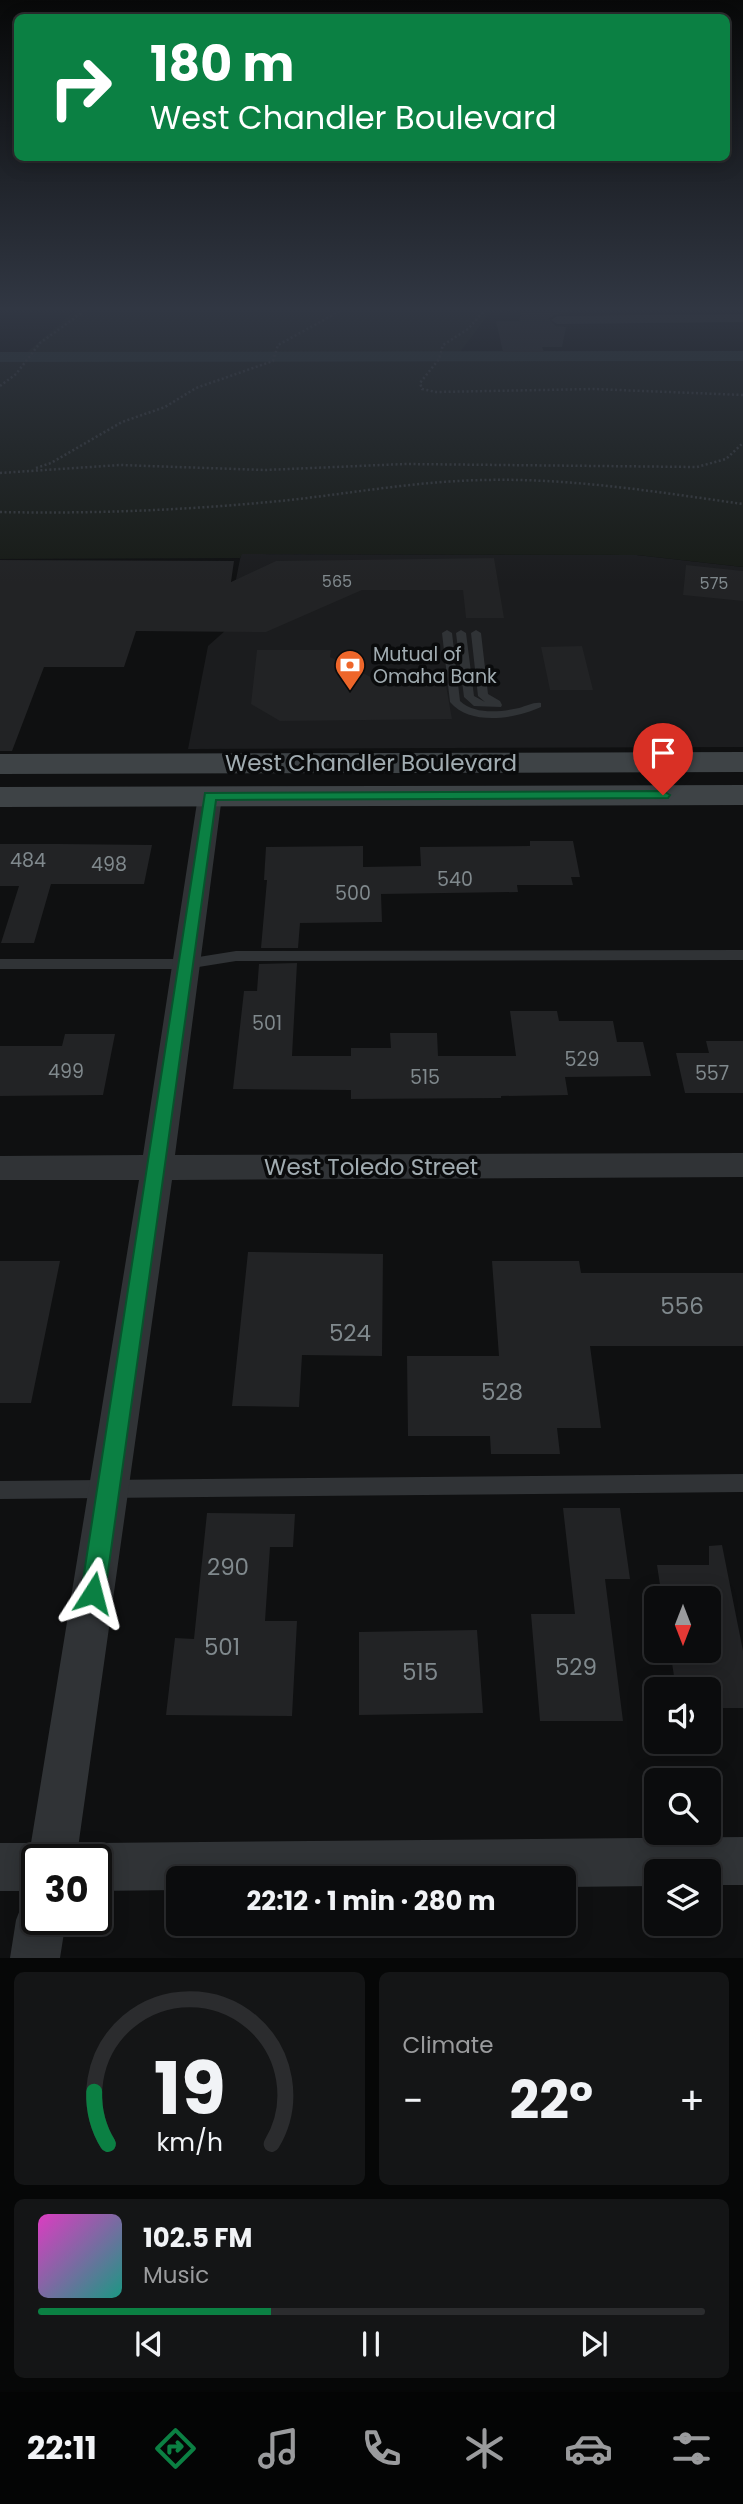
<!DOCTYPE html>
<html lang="en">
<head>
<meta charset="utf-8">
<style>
  body { margin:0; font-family:Poppins,sans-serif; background:#141516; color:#f1f3f6; height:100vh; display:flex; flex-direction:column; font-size:26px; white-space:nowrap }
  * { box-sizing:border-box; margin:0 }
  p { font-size:23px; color:#9a9b9d }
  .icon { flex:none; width:38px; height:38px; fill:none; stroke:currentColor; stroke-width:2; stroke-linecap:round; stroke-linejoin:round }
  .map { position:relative; height:1958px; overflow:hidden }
  .panel { display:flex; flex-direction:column; gap:14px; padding:14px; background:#060707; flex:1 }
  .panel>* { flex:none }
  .banner { position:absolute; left:14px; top:14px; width:716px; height:147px; border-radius:10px; box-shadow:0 4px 18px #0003,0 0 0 2px #2b2c2e; background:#0b8043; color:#fff; overflow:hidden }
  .needle { width:46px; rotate:180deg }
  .controls { position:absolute; left:644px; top:1586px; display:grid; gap:14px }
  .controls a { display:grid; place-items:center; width:77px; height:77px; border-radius:10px; background:#0b0c0d; box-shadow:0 4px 18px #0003,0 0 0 2px #2b2c2e; font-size:35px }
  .speed { position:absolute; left:21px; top:1844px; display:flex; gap:14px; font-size:35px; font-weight:700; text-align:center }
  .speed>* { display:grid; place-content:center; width:91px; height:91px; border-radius:50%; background:#0b0c0d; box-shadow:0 4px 18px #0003,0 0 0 2px #2b2c2e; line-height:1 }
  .speed .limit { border:4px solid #111; border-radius:10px; background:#fff; color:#111 }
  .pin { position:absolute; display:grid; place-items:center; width:60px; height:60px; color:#fff; margin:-72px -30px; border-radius:50% 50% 50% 0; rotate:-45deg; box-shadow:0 0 7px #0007 }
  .pin .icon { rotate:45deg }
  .me { position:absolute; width:77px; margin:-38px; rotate:9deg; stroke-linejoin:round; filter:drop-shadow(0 0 5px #0008) }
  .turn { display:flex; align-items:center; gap:24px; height:147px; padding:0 21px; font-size:32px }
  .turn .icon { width:91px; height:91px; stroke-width:2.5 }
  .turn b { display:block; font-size:49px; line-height:60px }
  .big { font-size:52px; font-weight:700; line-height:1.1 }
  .panel .tile { flex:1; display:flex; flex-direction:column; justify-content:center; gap:10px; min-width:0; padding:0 24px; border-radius:10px; background:#141516 }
  .panel .dial { align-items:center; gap:0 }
  .dial svg { height:182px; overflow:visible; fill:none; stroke:#2b2c2e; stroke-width:7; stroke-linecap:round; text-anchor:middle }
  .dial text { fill:#f1f3f6; stroke:none }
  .song { display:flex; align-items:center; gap:21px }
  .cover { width:84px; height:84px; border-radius:10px; background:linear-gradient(135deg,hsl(310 70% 55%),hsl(170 70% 35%)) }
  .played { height:7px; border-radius:4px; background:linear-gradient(90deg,#0b8043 35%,#2b2c2e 35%) }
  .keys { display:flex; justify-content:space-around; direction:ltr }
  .heat { display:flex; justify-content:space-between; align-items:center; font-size:38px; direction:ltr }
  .panel .tiles { flex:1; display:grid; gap:14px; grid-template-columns:1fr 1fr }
  .tile:last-child { grid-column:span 2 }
  .trip { position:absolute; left:166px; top:1866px; width:410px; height:70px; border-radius:10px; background:#0b0c0d; box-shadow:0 4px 18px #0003,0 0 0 2px #2b2c2e; font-weight:700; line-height:70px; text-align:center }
  .menu { display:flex; height:112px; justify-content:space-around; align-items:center; background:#040505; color:#9a9b9d }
  .menu .icon { width:49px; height:49px }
  .menu .selected { color:#0b8043 }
  .menu b { font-size:32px; color:#f1f3f6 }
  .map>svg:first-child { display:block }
  .built { fill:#1b1c1e }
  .green { fill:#171b16 }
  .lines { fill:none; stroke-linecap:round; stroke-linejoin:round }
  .canal { fill:#263334; fill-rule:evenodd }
  .building { fill:#222325 }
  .path { stroke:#363a3d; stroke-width:2.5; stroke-dasharray:2 2.5; stroke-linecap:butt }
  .lane { fill:#303336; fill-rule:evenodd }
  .street { fill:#303336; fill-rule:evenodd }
  .secondary { fill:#3e4346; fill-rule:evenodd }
  .route { fill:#0b8043; stroke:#07532c; stroke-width:2 }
  .labels { text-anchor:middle; stroke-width:7; stroke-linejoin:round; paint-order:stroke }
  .far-number-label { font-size:16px; fill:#80898d }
  .far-poi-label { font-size:19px; fill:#a1acb1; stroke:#0a0b0c; text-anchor:start }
  .number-label { font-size:19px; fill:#80898d }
  .street-label { font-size:23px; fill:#a1acb1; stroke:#0a0b0c }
  .near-number-label { font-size:23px; fill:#80898d }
</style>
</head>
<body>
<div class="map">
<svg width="743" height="1958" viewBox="0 0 743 1958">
  <rect width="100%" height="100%" fill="#0f1011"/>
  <path class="built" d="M241,554L637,555L743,567V747L188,749L208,646L226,630Z"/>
  <path class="green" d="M77,309H493L460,352L743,353V567L637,555L242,554L240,558L0,559V353H26Z"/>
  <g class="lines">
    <path class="canal" d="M743,351V361L0,362V352Z"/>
  </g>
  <path class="building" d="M522,309H568V313L556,314L549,319L556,326L566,327L562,347H542L544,352H503L496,321H519Z
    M494,558L504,618H466L463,590H362L266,632L136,631L124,667H44L12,751H0V560L234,561L231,582L276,561Z
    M686,565L743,571V601L683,595Z
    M582,646L593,690H550L541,647Z
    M257,650H331L330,657L377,680H445L452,719L280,721L251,704Z
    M530,841H573L580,877H571L573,885H517L518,892L381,894L382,922L300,923L298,948H261L267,880H264L266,847L363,846V867L421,866L420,847L530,846Z
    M0,844H60L152,845L144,884H51L34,943H1L19,886H0Z
    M297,963L292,1056H351V1048H391L390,1033H437L438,1056H516L510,1011H557L559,1021H613L617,1042H643L651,1076L565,1077L568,1095L501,1096V1098L351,1099V1090L233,1089L244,991H257L259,964Z
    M65,1034H115L103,1095L0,1096V1046H62Z
    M706,1041H743V1093H685L676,1053H709Z
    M248,1252L383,1254L382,1356L302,1355L299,1407L232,1406Z
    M0,1261H60L31,1403H0Z
    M492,1261H579L581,1273H743V1346H590L601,1428H557L560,1454H491L490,1436H408L407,1356H499Z
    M563,1508H620L630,1579H605L623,1721H540L531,1614H575Z
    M207,1513L295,1514L293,1547H270L265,1621H297L292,1716L166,1715L175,1638L194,1639Z
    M722,1545L743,1651V1708H709V1689H676L670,1650H709V1598H662L657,1565H709V1546Z
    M477,1630L483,1713L359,1715V1632Z"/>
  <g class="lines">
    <path class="path" d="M486,309L468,329L443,345L439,359L420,383L422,389L436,392L594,389L743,395
      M0,386L16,374L40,343L87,309
      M36,468L51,463L122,422L165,407L196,388L273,361L278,345L344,309
      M0,473L120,465L265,470L405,464L697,467L726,459L743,443
      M0,512C94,514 187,510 280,501C348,494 416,481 485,480C572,478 658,492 743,504"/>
    <path class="lane" d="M447,630L452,633L460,701C475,715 501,712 519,708C527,706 533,702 541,703V707C515,719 470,726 450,702L442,633Z
      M461,630L466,633L474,696L485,702L478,696L471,633L476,630L481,633L488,694L500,701L502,705L501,707L474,706L464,697L456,633Z
      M743,950V960L236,961L186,969H0V959H186L236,951Z
      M743,1474V1492L0,1499V1481Z"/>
    <path class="street" d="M743,314V322L557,324L551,320L557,316Z
      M210,789L218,791L222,796L175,1155L743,1153V1177L172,1180L77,1855L79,1850L96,1843L743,1837V1885H709V1871H656V1886L564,1887V1878H178V1890L96,1891V1860H37V1891H0V1843H31L139,1180H0V1156L143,1155L198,796L202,791Z
      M37,1897V1920H66L60,1958H10L16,1920L23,1902Z"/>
    <path class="secondary" d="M743,752V772L0,774V754Z
      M743,785V805L0,807V787Z"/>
  </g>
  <linearGradient id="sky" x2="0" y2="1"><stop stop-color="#080909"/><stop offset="0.53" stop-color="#313743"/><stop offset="1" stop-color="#313743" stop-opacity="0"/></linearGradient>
  <rect width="743" height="583" fill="url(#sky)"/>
  <path class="route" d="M663,791L670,795L668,798L216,800L105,1593L101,1601L93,1605L84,1601L81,1593L205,793Z"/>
  <defs>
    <g id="bank-pin" transform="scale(1.575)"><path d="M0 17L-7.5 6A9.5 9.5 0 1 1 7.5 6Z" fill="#ee662a" stroke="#0a0b0c"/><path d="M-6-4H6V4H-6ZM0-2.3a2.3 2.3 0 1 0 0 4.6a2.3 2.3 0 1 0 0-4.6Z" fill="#fff"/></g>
  </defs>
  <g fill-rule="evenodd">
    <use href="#bank-pin" x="350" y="665"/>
  </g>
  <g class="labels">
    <g class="far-number-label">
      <text x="337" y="587">565</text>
      <text x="714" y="589">575</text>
    </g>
    <g class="far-poi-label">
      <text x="373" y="661">Mutual of<tspan x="373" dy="22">Omaha Bank</tspan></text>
    </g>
    <g class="number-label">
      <text x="28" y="867">484</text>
      <text x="109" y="871">498</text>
      <text x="455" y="886">540</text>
      <text x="353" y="900">500</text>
      <text x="267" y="1030">501</text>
      <text x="582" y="1066">529</text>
      <text x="66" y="1078">499</text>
      <text x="712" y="1080">557</text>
      <text x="425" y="1084">515</text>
    </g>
    <g class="street-label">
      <text x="371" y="771">West Chandler Boulevard</text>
      <text x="371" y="1175">West Toledo Street</text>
    </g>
    <g class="near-number-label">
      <text x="682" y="1314">556</text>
      <text x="350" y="1341">524</text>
      <text x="502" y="1400">528</text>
      <text x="228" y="1575">290</text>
      <text x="222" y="1655">501</text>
      <text x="576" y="1675">529</text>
      <text x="420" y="1680">515</text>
    </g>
  </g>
</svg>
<div class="controls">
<a><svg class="needle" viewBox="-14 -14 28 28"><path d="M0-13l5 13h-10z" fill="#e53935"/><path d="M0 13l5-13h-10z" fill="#9a9b9d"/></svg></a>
<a><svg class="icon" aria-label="sound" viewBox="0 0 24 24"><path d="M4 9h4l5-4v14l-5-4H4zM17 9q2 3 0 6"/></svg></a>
<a><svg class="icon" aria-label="search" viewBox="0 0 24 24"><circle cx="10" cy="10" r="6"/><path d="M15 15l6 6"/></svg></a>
<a><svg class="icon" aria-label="layers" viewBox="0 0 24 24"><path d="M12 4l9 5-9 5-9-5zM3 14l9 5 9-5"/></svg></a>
</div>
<div class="speed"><div class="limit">30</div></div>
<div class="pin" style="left:663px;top:795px;background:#d93025"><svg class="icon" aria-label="arrive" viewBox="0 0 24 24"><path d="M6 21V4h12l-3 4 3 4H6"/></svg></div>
<svg class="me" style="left:93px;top:1593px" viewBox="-20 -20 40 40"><path d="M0-17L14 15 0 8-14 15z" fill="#0b8043" stroke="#fff" stroke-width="4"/></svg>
<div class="trip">22:12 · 1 min · 280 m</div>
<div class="banner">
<div class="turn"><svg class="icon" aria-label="right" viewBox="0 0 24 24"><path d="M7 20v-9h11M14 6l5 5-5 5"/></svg><div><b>180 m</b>West Chandler Boulevard</div></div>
</div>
</div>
<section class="panel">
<div class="tiles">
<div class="tile dial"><svg viewBox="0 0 100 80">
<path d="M14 69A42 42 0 1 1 86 69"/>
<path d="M14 69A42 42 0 0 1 8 46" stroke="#0b8043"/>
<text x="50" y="56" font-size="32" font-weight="700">19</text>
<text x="50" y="72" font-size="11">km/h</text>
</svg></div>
<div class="tile"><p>Climate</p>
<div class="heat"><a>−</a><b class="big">22°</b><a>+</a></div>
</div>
<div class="tile">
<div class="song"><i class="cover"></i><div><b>102.5 FM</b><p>Music</p></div></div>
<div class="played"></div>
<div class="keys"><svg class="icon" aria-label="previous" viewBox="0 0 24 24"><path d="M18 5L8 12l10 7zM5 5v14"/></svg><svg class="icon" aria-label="pause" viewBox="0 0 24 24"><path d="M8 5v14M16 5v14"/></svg><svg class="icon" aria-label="next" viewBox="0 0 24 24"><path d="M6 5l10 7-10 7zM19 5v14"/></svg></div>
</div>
</div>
</section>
<nav class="menu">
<b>22:11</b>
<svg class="icon selected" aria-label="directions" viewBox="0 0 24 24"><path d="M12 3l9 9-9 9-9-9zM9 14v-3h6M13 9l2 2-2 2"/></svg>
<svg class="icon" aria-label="music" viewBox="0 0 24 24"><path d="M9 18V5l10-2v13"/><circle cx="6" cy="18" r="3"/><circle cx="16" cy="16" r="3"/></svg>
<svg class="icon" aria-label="phone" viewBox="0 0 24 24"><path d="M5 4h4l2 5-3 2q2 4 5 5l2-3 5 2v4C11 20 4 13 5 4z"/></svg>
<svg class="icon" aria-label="climate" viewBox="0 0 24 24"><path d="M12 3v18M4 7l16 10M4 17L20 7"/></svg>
<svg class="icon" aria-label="car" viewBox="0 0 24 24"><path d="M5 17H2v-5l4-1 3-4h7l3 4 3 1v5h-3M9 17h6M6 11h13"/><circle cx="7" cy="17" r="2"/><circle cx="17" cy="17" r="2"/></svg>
<svg class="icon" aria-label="filters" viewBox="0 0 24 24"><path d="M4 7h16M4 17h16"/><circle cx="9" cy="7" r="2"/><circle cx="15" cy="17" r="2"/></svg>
</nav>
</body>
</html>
